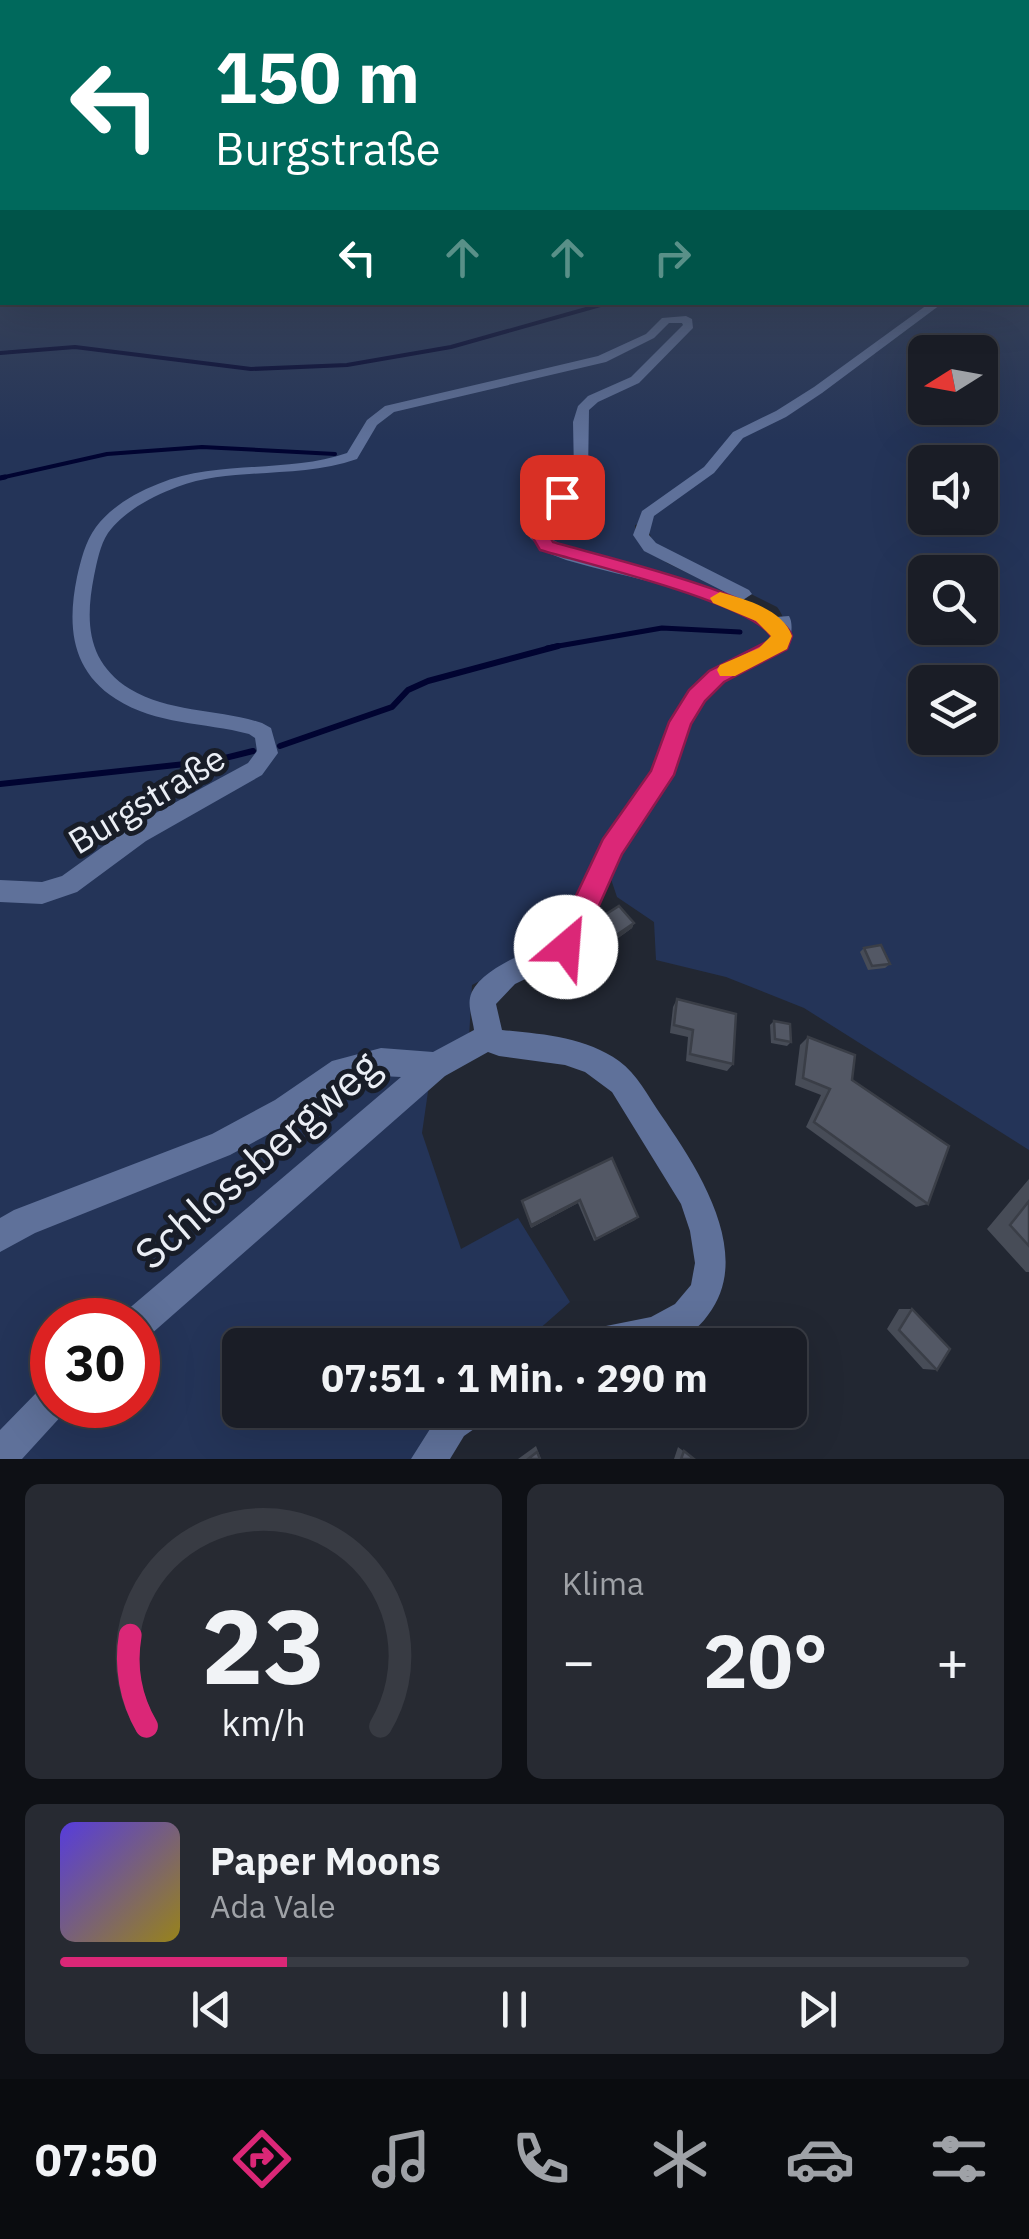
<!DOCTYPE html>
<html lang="de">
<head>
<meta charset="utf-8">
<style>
  body { margin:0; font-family:"IBM Plex Sans",sans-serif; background:#272a32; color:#f1f3f6; height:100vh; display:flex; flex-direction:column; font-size:38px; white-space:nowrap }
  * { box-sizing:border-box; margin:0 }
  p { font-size:32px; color:#9fa2a7 }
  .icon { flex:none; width:55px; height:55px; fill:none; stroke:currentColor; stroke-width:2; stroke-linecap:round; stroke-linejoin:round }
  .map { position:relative; height:1459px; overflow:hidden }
  .details { display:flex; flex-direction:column; gap:25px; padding:25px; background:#0e1015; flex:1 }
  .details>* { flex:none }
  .hud { position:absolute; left:0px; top:0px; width:1030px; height:305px; box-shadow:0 10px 40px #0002,0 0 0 2px #383b43; background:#00695c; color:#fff; overflow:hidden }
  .needle { width:65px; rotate:259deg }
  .tools { position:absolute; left:908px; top:335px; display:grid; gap:20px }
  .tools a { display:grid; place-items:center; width:90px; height:90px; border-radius:15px; background:#1a1d26; box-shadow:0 10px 40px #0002,0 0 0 2px #383b43; font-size:50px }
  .speed { position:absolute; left:30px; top:1298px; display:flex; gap:20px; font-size:50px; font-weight:700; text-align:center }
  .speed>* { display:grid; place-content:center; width:130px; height:130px; border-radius:50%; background:#1a1d26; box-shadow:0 10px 40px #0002,0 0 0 2px #383b43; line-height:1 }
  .speed .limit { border:15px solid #d22; background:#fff; color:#111 }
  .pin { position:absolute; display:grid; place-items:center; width:85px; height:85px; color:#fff; margin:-42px; border-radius:20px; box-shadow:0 5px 15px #0006 }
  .me { position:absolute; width:110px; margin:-55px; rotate:27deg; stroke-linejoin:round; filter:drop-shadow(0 0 8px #0008) }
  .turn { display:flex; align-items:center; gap:35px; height:210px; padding:0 50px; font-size:45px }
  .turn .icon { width:130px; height:130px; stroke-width:2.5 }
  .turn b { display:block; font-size:70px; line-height:85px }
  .lanes { display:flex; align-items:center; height:95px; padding:0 50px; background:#0003; justify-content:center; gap:50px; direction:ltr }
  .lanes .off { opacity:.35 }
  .big { font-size:75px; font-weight:700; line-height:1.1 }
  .details .tile { flex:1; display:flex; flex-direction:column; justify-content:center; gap:15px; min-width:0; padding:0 35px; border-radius:15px; background:#272a32 }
  .details .dial { align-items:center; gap:0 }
  .dial svg { height:260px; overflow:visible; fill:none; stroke:#383b43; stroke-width:7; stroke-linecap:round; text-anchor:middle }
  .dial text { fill:#f1f3f6; stroke:none }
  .song { display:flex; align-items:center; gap:30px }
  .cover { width:120px; height:120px; border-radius:15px; background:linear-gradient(135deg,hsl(250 70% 55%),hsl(50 70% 35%)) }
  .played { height:10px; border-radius:5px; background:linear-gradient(90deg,#db2777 25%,#383b43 25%) }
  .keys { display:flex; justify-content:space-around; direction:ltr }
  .heat { display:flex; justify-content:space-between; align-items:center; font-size:55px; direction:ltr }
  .details .tiles { flex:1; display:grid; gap:25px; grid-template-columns:1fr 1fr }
  .tile:last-child { grid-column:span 2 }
  .trip { position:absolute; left:222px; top:1328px; width:585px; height:100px; border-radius:15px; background:#1a1d26; box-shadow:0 10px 40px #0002,0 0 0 2px #383b43; font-weight:700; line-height:100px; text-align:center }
  .tab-bar { display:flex; height:160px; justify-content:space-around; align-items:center; background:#0a0c0f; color:#9fa2a7 }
  .tab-bar .icon { width:70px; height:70px }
  .tab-bar .current { color:#db2777 }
  .tab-bar b { font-size:45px; color:#f1f3f6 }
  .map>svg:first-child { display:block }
  .green { fill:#243458; fill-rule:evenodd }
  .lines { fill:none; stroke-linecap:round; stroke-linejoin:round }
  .stream-far2 { stroke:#010431; stroke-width:4 }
  .stream-far1 { stroke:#010431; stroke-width:5 }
  .stream { stroke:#010431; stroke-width:6 }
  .street { fill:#5f719a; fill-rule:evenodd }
  .wall { fill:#474c57 }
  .shaded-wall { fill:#3a3e47 }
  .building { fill:#535865; stroke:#3a3e47; stroke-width:2.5 }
  .route { fill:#db2777; stroke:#8e194d; stroke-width:2.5 }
  .slow { fill:#f59e0b }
  .labels { text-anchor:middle; stroke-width:10; stroke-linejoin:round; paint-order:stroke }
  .street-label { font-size:35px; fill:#eaeef5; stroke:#181d28 }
  .near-street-label { font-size:42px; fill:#eaeef5; stroke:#181d28 }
</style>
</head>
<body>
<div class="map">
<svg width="1029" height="1459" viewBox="0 0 1029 1459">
  <rect width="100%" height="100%" fill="#222732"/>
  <path class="green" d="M0,236L2,302H1028L1029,236V1150L804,1008L726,977L656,960L654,922L617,897L610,876L701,701L720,680L780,650C785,633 788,621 777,607L654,546L646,523L635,525V535L667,563L769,612L773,618V637L767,647L708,676L686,697L648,779L625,806L601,848L573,918L551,945L472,985L469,1038L433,1057L422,1133L461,1249L518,1218L570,1302L521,1345H240V1410H449L418,1459H0ZM925,352H980V408H925ZM925,462H980V518H925ZM925,572H980V628H925ZM925,682H980V738H925ZM52,1320H138V1405H52Z"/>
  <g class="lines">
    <path class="stream-far2" d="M0,353L75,347L251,369L347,365L451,347L611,302
      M0,478L107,454L202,447L335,454"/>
    <path class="stream-far1" d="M0,478L5,477
      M547,648L662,628L740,632"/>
    <path class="stream" d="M280,746L392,707L408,690L428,681L558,646
      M0,784L213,761L253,751"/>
    <path class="street" d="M1028,236H1029V241L1028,240Z
      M931,302H944L822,393L786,417L743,438L714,473L654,516L649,535L656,543L749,590L752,594L743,600L776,617L789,616C794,624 791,641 786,649L723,681L704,701L689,724L672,775L620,853L575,955L515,984L496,1004L502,1030C542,1034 585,1037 619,1061C637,1074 648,1096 661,1115C697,1167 755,1254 708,1315C698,1329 683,1341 665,1345C640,1350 594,1345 566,1345L571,1333L651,1317L675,1304L691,1285L695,1263L690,1231L681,1204L612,1092L585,1072L565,1065L499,1056L488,1052L445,1076L150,1335L138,1339V1320H123L126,1311L401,1077L381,1076L339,1087L295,1120L230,1155L35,1233L0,1252V1218L14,1210L212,1134L275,1100L332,1061L381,1048L433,1052L474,1030C473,1021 468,1007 470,998C476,969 533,950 557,939L604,840L653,772L670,722L690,691L709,671L771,641L773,632C711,589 637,581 566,560L548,553L530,538L531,520L574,473L573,422L578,406L588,396L631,377L683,325L682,323H669L654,338L606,362L394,412L377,425L357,459C296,480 232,466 177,487C153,496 124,511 108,533C100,545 97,562 94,576C85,622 87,662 130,689C170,713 219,709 262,723L271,728L278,753L262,775L146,841L77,892L42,904L0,902V880L42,882L62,876L130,827L248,763L257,751L255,738L249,734C204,722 156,725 116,699C71,670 67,626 77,577C81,560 85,542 96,527C111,507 135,493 158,484C218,459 286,474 347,453L367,420L385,406L598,356L646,334L662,318L686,316L692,319L693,328L639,383L598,402L589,410L588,474L547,521L546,536L577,553L727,593L644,551L633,535L642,511L704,467L733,432L776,411L814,387Z
      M52,1384V1405H68L64,1413L22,1459H0V1430L40,1389Z
      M442,1410H489L484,1422L464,1436L450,1459H411Z"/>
  </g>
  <path class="wall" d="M600,918L634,923L632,928L614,941L599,923Z
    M864,948L890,964L885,968L868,970L860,952Z
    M677,999L733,1064L727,1071L686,1061L688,1037L670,1033L673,1007Z
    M774,1021L791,1042L787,1046L771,1043L770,1025Z
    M808,1037L852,1080L928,1204L916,1207L806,1127L821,1095L795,1085L800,1045Z
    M612,1158L638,1217L635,1220L594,1241L578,1203L531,1228L522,1201Z
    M1029,1179V1272H1026L987,1229Z
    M899,1309H912L937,1370L923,1369L887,1329Z
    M536,1446L541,1459H518Z
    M678,1447L694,1459H674Z"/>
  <path class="shaded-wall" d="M634,923L632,928L614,941L615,936Z
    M580,1200L578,1203L531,1228V1225Z"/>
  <path class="building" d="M619,906L634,923L615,936L600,918Z
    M881,945L890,964L872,966L864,948Z
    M677,999L736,1014L733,1064L690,1054L693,1030L674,1025Z
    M774,1021L790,1024L791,1042L775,1039Z
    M808,1037L855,1055L852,1080L949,1146L928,1204L814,1122L830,1089L803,1078Z
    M612,1158L638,1217L596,1239L580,1200L531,1225L522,1201Z
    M1029,1201V1246L1010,1225Z
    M912,1309L950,1349L937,1370L899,1330Z
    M684,1451L694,1459H681Z
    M537,1452L540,1459H528Z"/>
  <linearGradient id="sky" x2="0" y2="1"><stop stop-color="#13151c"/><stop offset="0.54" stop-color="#3e475a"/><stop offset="1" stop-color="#3e475a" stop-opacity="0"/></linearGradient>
  <rect width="1029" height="441" fill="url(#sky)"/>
  <path class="route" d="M556,494L570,497L545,529L553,542C596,555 780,597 792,636L787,649L724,682L705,701L691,724L674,775L622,854L576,957L566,961L556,957L552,947L556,938L603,839L651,771L669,722L689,690L709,671L770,640L771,636C751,603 584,563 540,550L527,528Z"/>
  <path class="slow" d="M720,592C744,599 783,609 792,636L787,649L735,676H720L717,670L720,665L759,648L771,636L756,621L713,603L710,598Z"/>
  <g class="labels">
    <g class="street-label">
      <text transform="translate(147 800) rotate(-31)" y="12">Burgstraße</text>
    </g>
    <g class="near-street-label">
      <text transform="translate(257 1160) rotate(-41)" y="15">Schlossbergweg</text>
    </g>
  </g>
</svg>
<div class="tools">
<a><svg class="needle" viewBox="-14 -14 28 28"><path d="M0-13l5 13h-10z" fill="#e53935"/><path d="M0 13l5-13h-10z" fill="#9fa2a7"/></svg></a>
<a><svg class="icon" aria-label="sound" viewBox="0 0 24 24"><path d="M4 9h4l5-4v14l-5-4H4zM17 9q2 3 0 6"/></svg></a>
<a><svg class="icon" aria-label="search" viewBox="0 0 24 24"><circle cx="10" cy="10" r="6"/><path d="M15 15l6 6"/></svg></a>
<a><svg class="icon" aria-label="layers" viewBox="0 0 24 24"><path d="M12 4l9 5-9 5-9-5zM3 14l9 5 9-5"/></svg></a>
</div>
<div class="speed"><div class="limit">30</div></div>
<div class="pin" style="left:562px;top:497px;background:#d93025"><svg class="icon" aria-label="arrive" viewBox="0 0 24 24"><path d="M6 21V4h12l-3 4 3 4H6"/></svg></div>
<svg class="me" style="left:566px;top:947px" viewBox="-20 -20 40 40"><circle r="19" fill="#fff"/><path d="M0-13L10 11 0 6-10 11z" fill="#db2777"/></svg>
<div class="trip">07:51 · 1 Min. · 290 m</div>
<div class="hud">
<div class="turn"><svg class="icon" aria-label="left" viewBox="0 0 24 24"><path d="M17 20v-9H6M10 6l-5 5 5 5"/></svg><div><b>150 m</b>Burgstraße</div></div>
<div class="lanes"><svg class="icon" aria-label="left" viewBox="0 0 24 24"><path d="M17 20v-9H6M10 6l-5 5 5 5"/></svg><svg class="icon off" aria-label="ahead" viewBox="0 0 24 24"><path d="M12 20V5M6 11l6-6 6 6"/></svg><svg class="icon off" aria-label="ahead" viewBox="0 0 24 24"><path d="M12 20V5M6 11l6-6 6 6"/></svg><svg class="icon off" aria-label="right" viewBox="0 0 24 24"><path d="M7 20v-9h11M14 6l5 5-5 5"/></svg></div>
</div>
</div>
<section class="details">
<div class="tiles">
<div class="tile dial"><svg viewBox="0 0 100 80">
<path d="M14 69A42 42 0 1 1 86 69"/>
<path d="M14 69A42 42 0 0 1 9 41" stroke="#db2777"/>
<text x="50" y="56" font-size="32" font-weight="700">23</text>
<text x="50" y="72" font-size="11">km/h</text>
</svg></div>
<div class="tile"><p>Klima</p>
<div class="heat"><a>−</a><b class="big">20°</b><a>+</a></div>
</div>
<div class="tile">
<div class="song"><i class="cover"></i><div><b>Paper Moons</b><p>Ada Vale</p></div></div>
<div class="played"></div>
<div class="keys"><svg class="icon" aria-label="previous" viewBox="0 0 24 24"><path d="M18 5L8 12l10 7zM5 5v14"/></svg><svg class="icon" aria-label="pause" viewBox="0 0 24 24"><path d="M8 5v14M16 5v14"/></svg><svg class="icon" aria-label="next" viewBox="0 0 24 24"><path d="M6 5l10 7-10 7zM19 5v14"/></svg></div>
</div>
</div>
</section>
<nav class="tab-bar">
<b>07:50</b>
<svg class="icon current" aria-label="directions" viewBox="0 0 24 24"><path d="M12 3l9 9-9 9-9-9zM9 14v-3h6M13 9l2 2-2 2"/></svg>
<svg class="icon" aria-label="music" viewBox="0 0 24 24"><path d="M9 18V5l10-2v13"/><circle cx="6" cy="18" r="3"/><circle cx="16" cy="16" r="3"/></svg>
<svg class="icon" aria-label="phone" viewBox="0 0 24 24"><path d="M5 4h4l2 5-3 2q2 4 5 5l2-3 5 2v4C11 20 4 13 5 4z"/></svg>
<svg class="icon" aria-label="climate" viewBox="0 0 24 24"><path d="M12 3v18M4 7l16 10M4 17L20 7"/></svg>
<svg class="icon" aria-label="car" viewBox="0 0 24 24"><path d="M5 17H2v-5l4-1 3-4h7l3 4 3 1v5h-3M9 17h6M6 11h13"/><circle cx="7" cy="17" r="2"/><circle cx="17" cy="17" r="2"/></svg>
<svg class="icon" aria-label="filters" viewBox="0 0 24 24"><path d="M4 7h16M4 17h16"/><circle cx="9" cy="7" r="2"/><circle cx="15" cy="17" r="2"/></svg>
</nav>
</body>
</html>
